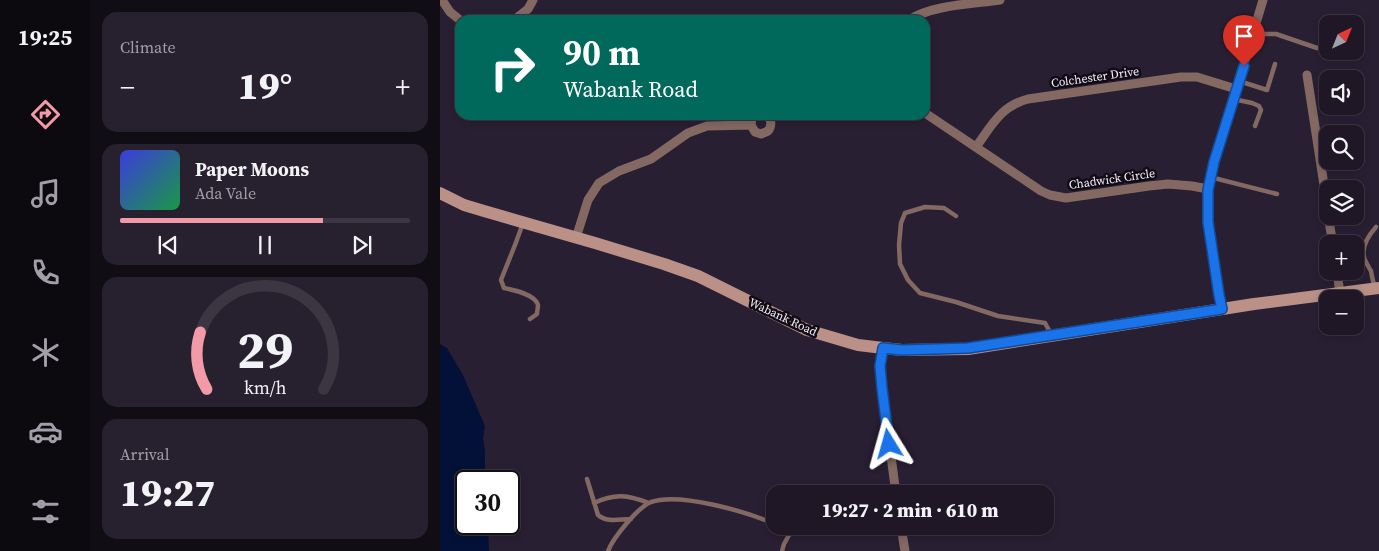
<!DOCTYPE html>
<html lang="en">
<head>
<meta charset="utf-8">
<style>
  body { margin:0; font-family:"Source Serif 4",serif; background:#27202e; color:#f1f3f6; height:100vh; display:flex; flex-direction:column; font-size:19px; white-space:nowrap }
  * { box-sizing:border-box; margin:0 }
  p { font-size:16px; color:#a19fa7 }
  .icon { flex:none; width:28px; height:28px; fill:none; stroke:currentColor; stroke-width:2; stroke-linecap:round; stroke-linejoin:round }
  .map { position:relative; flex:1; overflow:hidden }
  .sheet { display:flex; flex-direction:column; gap:12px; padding:12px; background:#110d15; width:350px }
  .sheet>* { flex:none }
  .top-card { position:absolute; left:15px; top:15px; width:475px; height:105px; border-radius:15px; box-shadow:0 2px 8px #0003,0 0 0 1px #3c3643; background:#00695c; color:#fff; overflow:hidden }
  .needle { width:32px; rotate:43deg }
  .tools { position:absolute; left:879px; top:15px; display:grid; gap:10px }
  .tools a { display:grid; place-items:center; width:45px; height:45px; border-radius:10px; background:#1f1726; box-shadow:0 2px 8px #0003,0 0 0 1px #3c3643; font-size:25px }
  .speed { position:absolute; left:15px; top:470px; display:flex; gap:10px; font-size:25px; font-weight:700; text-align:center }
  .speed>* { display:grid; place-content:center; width:65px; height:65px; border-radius:50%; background:#1f1726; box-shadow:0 2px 8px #0003,0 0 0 1px #3c3643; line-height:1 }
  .speed .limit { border:2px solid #111; border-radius:8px; background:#fff; color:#111 }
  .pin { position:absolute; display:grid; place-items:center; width:42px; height:42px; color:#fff; margin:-51px -21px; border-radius:50% 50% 50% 0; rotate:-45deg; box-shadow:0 0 5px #0007 }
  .pin .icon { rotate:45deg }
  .me { position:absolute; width:55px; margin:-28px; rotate:352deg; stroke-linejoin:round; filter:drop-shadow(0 0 4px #0008) }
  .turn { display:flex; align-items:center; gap:18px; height:105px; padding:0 25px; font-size:22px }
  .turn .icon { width:65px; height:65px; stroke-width:2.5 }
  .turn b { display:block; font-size:35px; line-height:42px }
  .big { font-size:38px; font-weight:800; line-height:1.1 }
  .sheet .card { flex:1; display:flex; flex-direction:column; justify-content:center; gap:8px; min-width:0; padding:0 18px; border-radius:15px; background:#27202e }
  .sheet .dial { align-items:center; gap:0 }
  .dial svg { height:130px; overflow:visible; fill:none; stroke:#3c3643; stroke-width:7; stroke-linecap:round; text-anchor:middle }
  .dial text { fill:#f1f3f6; stroke:none }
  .song { display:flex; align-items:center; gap:15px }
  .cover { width:60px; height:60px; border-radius:8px; background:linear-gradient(135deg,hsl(240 70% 55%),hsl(140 70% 35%)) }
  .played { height:5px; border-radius:2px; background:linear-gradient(90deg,#f39aa8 70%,#3c3643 70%) }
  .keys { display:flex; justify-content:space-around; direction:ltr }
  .heat { display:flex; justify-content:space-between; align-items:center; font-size:28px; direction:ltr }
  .trip { position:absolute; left:326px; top:485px; width:288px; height:50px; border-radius:15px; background:#1f1726; box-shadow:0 2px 8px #0003,0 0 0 1px #3c3643; font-weight:800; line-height:50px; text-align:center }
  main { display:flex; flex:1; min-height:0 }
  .menu { display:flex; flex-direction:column; width:90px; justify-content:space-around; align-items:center; background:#0c090f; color:#a19fa7 }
  .menu .icon { width:35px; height:35px }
  .menu .on { color:#f39aa8 }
  .menu b { font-size:22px; color:#f1f3f6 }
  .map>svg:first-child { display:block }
  .water { fill:#031138 }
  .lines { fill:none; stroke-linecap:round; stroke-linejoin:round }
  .lane { stroke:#846963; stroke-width:4.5 }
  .street { stroke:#846963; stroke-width:9 }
  .secondary { stroke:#ba9087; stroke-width:12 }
  .route-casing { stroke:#114b97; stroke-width:12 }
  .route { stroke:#1a73e8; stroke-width:9 }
  .labels { text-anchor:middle; stroke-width:5; stroke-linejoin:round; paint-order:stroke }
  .street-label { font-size:12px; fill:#f6f0fd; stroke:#100b14 }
</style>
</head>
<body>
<main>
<nav class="menu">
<b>19:25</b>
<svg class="icon on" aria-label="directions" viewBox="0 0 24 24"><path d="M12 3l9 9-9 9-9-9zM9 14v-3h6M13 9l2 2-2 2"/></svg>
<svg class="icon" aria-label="music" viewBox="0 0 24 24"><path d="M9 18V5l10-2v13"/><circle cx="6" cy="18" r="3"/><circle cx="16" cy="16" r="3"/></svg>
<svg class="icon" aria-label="phone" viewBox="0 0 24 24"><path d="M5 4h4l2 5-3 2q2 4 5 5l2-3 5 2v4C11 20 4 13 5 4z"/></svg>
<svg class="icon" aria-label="climate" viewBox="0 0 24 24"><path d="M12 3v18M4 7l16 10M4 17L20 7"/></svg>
<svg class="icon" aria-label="car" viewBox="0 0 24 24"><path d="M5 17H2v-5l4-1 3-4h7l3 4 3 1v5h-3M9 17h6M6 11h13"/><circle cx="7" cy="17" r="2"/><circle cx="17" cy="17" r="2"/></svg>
<svg class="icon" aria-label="filters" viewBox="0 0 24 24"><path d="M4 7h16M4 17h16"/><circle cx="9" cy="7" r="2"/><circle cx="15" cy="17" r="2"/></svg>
</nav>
<section class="sheet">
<div class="card"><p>Climate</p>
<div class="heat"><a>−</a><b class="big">19°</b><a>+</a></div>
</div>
<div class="card">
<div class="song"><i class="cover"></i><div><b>Paper Moons</b><p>Ada Vale</p></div></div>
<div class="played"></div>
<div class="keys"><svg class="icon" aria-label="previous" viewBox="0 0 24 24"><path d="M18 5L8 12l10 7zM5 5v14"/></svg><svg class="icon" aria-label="pause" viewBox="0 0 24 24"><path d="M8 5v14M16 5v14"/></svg><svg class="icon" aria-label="next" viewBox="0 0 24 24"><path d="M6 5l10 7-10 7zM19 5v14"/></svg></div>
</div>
<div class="card dial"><svg viewBox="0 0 100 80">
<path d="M14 69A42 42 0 1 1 86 69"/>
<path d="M14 69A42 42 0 0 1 10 34" stroke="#f39aa8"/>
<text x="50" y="56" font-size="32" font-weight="700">29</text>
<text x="50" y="72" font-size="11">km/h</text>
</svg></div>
<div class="card"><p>Arrival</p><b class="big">19:27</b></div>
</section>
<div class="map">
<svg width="939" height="551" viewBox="0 0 939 551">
  <rect width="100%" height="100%" fill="#291f33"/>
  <path class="water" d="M0,344L7,348L23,375L45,426L43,438L45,451V481H26V524H48L49,551H0Z"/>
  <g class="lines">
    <path class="lane" d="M813,34H836L877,48
      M799,81L827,90L835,64
      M793,99L812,103L819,106L821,110L815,126
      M770,177L837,194
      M516,216L504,208L485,207L465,213L461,223L459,245L460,264L468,280L480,293L516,302L558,316L605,323L611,334
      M83,223L75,245L61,280L64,288C74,290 95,294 98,305C98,307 97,312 97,314L90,319
      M935,287C933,282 932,277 931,271C929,268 927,264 925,260C920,248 928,236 936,227
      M147,479L158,515C167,523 180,519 191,519
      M154,503C175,493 188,495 209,503
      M341,526L353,528L358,526
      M168,551C173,538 198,507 211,502C240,492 307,512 335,524
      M342,551L344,544L353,528"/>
    <path class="street" d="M2,0L10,12L20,20
      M74,20L88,9L93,0
      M469,20C492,5 532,4 560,0
      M867,75L888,211
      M485,113L601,191L610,195L626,198L709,186L728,184L752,186L768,189
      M316,115L312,118L311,125L315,132L321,134L328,131C332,126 332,119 326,115
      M536,147C552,125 561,106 588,99L741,77H757L796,89
      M888,216L893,244
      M136,238L148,200L159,183L179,171L211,159L248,133L267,126L311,125
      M897,271L900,294
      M782,309L779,295L768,222L767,202L768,189L774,163L823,0
      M443,348L440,366L442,388L456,494
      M461,526L465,551"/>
    <path class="secondary" d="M0,193L24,205L44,211L155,243L224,264L258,276L367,330L418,345L443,348L462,350L528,349L814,304L939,288"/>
  </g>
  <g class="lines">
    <g class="route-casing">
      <path id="route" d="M449,444L442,388L440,366L443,348L462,350L528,348L782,309L779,295L768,222V190L774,162L804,66"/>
    </g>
    <use href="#route" class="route"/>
  </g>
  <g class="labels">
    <g class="street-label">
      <text transform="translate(655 77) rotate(-8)" y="4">Colchester Drive</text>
      <text transform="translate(672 179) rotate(-8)" y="4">Chadwick Circle</text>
      <text transform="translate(343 317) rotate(25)" y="4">Wabank Road</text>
    </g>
  </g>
</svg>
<div class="tools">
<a><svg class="needle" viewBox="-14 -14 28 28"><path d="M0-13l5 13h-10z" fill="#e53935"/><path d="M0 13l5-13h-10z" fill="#a19fa7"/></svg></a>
<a><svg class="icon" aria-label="sound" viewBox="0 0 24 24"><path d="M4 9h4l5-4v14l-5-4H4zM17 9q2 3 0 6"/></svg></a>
<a><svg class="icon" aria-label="search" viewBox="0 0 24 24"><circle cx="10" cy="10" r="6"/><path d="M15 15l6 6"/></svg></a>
<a><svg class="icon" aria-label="layers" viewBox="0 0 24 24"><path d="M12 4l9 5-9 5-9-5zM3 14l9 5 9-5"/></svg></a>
<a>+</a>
<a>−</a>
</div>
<div class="speed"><div class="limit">30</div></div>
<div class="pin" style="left:804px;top:66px;background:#d93025"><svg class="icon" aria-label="arrive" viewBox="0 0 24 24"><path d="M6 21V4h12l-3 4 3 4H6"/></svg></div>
<svg class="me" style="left:449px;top:444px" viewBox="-20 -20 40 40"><path d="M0-17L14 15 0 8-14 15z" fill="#1a73e8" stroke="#fff" stroke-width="4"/></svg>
<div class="trip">19:27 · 2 min · 610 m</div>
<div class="top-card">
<div class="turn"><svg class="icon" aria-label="right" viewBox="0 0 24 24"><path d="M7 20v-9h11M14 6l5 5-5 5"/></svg><div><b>90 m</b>Wabank Road</div></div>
</div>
</div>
</main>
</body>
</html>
